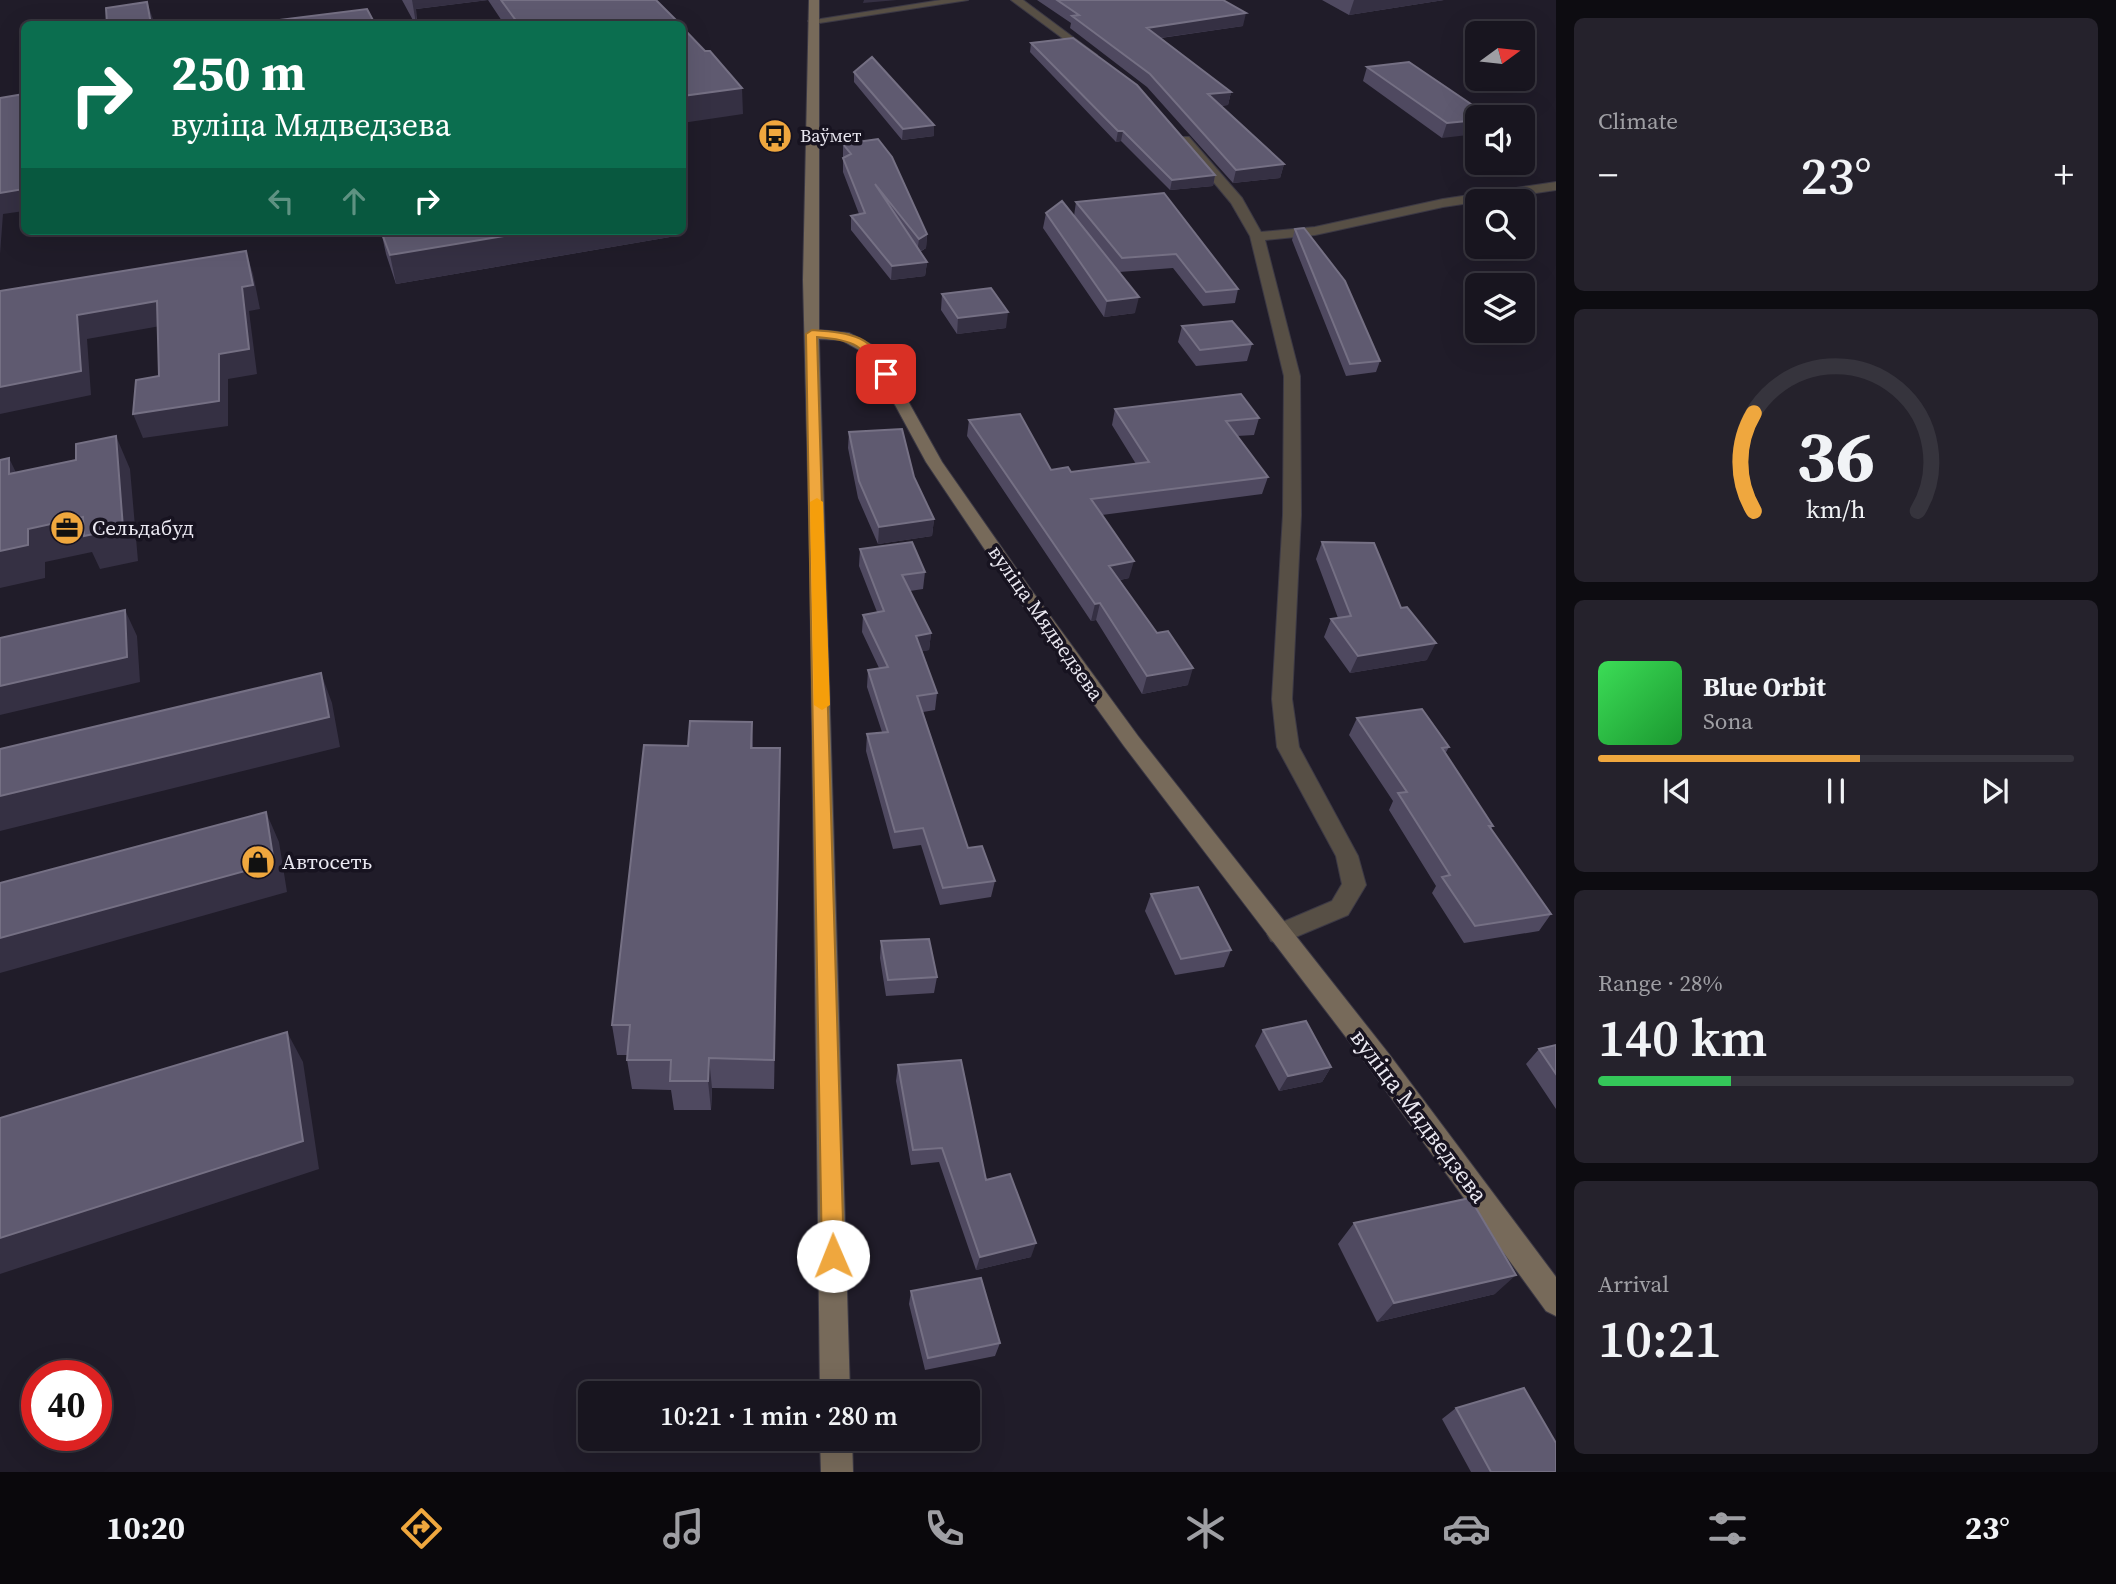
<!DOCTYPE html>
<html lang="en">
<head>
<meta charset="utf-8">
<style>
  body { margin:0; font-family:"Source Serif 4",serif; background:#25222c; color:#f1f3f6; height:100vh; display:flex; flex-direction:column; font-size:26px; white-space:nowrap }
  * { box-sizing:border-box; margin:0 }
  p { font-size:23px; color:#9f9fa4 }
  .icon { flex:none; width:38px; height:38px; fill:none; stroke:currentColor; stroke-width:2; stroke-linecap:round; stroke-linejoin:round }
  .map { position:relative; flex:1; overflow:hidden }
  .side { display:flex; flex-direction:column; gap:18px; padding:18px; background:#0d0c11; width:560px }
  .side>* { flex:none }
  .guide { position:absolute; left:21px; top:21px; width:665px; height:214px; border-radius:10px; box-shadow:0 7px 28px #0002,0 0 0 2px #36343d; background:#0b6e4f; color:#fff; overflow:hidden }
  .needle { width:46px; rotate:75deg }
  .fabs { position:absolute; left:1465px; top:21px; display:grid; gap:14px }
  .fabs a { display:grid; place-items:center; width:70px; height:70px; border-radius:10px; background:#18151f; box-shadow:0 7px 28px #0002,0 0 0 2px #36343d; font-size:35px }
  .speed { position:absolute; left:21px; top:1360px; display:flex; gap:14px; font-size:35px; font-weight:700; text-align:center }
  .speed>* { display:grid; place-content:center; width:91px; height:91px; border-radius:50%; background:#18151f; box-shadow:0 7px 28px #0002,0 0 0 2px #36343d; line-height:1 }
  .speed .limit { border:10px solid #d22; background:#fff; color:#111 }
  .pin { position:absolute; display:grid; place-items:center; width:60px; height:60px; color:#fff; margin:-30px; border-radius:14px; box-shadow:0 4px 10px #0006 }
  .me { position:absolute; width:77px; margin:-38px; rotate:359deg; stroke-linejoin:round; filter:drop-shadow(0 0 5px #0008) }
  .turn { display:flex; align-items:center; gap:24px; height:147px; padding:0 35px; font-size:32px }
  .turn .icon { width:91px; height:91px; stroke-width:2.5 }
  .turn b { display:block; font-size:49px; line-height:60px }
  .lanes { display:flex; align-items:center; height:66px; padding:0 35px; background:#0003; justify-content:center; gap:35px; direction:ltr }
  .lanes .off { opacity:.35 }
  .big { font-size:52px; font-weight:600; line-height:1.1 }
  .side .tile { flex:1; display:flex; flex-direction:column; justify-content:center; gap:10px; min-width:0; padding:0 24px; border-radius:10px; background:#25222c }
  .side .dial { align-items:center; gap:0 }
  .dial svg { height:182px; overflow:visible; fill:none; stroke:#36343d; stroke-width:7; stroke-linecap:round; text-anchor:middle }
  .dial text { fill:#f1f3f6; stroke:none }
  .song { display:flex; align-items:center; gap:21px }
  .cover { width:84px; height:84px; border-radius:10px; background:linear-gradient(135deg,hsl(130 70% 55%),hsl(130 70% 35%)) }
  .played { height:7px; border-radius:4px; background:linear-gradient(90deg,#efa73e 55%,#36343d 55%) }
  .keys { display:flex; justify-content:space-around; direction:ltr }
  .heat { display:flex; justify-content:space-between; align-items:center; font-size:38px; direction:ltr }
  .charge { height:10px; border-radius:5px; background:linear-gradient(90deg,#34c759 28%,#36343d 0) }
  .trip { position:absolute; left:578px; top:1381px; width:402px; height:70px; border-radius:10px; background:#18151f; box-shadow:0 7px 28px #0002,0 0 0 2px #36343d; font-weight:600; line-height:70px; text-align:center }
  .tabs { display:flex; height:112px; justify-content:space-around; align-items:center; background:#0a080c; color:#9f9fa4 }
  .tabs .icon { width:49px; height:49px }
  .tabs .selected { color:#efa73e }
  .tabs b { font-size:32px; color:#f1f3f6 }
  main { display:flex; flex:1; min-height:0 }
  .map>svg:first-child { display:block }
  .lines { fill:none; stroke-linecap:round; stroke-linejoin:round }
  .street-casing { stroke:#3c3945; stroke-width:2 }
  .secondary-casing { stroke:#3c3945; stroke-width:2 }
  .street { fill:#574f45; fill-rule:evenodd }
  .secondary { fill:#776a5a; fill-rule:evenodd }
  .wall { fill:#4f4960 }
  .shaded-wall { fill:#353043 }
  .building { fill:#5f5a70; stroke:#757084; stroke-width:2 }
  .route { fill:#efa73e; stroke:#9b6d28; stroke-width:2 }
  .slow { fill:#f59e0b }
  .labels { text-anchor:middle; stroke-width:7; stroke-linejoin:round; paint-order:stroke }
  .far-poi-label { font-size:18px; fill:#eae8f1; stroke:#171320; text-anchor:start }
  .poi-label { font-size:21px; fill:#eae8f1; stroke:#171320; text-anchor:start }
  .street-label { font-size:21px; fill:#eae8f1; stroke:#171320 }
  .near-street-label { font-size:24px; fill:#eae8f1; stroke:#171320 }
</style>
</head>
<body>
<main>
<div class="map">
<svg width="1556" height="1472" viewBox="0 0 1556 1472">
  <rect width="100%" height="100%" fill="#201c29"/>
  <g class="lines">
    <g class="street-casing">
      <path id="street" d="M941,0H968L813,24L808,21Z
        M1011,0H1023L1097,55L1088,57Z
        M1181,137H1189L1242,198L1261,232L1315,227L1443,199L1556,182V190L1443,207L1315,235L1265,240L1300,376L1301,515L1292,699L1299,747L1358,856L1366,885L1348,915L1279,944L1271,941L1267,934L1271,927L1332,901L1342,884L1336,856L1277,747L1272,699L1283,515L1284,376L1250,236L1231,203L1181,143Z"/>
    </g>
    <g class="secondary-casing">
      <path id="secondary" d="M809,0H819V330L849,333L879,349L942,462L1032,591L1138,736L1389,1054L1556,1277V1316L1546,1311L1371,1070L1124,746L1018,599L926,462L868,355L841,340L819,339L850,1393H820L810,560L803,280Z
        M820,1438H852L853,1472H821Z"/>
    </g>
    <use href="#street" class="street"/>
    <use href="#secondary" class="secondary"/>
  </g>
  <path class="wall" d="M402,0H656L504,24L488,0L416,9L417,24H415Z
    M1037,0H1223L1243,26L1161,38L1231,92L1228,105L1220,106L1284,164L1280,178L1233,183L1147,87L1070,28L1071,23Z
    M1322,0H1444L1349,15Z
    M1031,43L1215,175L1213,186L1170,190L1121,141L1116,142L1030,52Z
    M1367,67L1490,117L1442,138L1363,81Z
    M854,72L934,136L902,140L854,82Z
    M843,144L927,234L926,248L920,252L927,262L925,276L891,280L851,230V216L859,214L843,172Z
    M1164,193L1238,289L1235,303L1203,306L1173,268L1119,272L1135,313L1104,317L1043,228L1046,213L1074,216L1076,202Z
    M1295,229L1380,361L1376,372L1346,376L1292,240Z
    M381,231H670V237L396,284L386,254Z
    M942,294L1006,328L957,334L941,310Z
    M1182,326L1252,344L1247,361L1196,366L1178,342Z
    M1115,409L1259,418L1254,435L1237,436L1268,477L1262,494L1102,515L1129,578L1120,580L1188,685L1142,694L1096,620L1091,621L967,436L969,420L1051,470L1071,472L1136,464L1112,425Z
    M849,432L914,477L934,519L932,536L878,544L858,498L848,448Z
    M1322,542L1401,608L1427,660L1350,673L1324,637L1331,619L1338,618L1316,559Z
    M860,549L925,572L923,589L910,591L931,633L929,650L922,651L937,693L935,710L923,712L968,848L995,881L991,897L940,905L921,845L893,849L866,751L867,734L882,732L867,687L868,670L879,668L862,632L863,615L877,612L859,566Z
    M1357,718L1449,747L1445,754L1493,826L1491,829L1551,914L1539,931L1464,943L1432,893L1436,886L1389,810L1393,801L1349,735Z
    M752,722L753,748H780L774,1089L712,1088L711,1110H674L671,1090L632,1089L627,1060V1055H617L612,1025L688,746Z
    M1151,894L1231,950L1224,967L1175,975L1145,911Z
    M881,941L937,977L934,993L886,996L880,958Z
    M1263,1030L1331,1067L1322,1082L1279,1091L1255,1046Z
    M1556,1045V1109L1526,1064L1539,1049Z
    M898,1065L986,1180L1031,1257L976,1270L939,1162L911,1165L896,1081Z
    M1354,1223L1495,1294L1377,1322L1338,1244Z
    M911,1291L1000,1343L995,1356L925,1370L909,1304Z
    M1456,1408L1556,1472H1471L1442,1419Z"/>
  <path class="shaded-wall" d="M412,0H488L416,9V24Z
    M864,0H897L863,3Z
    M1354,0H1444L1349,15Z
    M147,2L153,19L154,24H151Z
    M1246,13L1243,26L1145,40L1147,28Z
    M742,88L743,114L682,123V96Z
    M1231,92L1228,105L1205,107L1208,94Z
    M1477,120V134L1442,138L1447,123Z
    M934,125V136L902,140L903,129Z
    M1118,131H1123L1121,141L1116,142Z
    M1284,164L1280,178L1233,183L1236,170Z
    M1215,175L1213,186L1170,190L1172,180Z
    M24,189V211L3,214L0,254V193Z
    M534,231H670V237L396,284L390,255Z
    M927,234L926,248L917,253L919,239Z
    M246,251L253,274L260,309L249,311L257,374L228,379V426L143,438L133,414L219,354L242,287Z
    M927,262L925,276L891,280L892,266Z
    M1139,297L1135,313L1104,317L1107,301Z
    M157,301L166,325L87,339L91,395L0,414V387L77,315Z
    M1008,312L1006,328L957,334L958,318Z
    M116,436L130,469L138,561L100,569L92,552L45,562V578L0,588V551L28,529Z
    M9,458L25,491L9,474Z
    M934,519L932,536L878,544L879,527Z
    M1134,561L1129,578L1105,583L1109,566Z
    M1100,603L1096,620L1091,621L1095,604Z
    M125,610L137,636L140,682L0,715V686Z
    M931,633L929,650L914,653L916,636Z
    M1436,643L1427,660L1350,673L1358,656Z
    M1193,668L1188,685L1142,694L1147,676Z
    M321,673L332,703L340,747L0,831V796Z
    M780,748V781L774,1089V1060Z
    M266,812L279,842L287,892L0,973V938Z
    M287,1032L303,1062L319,1169L0,1274V1238Z
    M709,1058L712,1088L711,1110L708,1081Z
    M1331,1067L1322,1082L1279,1091L1288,1076Z
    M1036,1243L1031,1257L976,1270L980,1257Z
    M1516,1275L1495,1294L1377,1322L1394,1303Z"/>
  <path class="building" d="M501,0H656L680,24H501L517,22Z
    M1057,0H1223L1246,13L1147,28L1231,92L1208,94L1284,164L1236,170L1150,74L1072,16L1079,15Z
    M147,2L151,24H107L106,8Z
    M367,9L375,24H273L271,21Z
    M682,27L705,51H710L742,88L682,96Z
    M1073,38L1137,85L1215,175L1172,180L1123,131H1118L1031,43Z
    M872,57L934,125L903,129L854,72Z
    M1409,62L1490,117H1477V120L1447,123L1367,67Z
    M24,94V189L0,193V98Z
    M878,139L892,157L927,234L919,239L875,184L927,262L892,266L851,216L865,213L843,158L851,154L843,144Z
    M1164,193L1238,289L1206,292L1176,254L1122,258L1076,202Z
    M1062,201L1139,297L1107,301L1046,213Z
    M1304,228L1345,281L1380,361L1350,364L1295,229Z
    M381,231H534L390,255Z
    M246,251L253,285L242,287L249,349L219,354V401L133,414L136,380L159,376L157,301L77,315L81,371L0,387V291Z
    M991,288L1008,312L958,318L942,294Z
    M1232,321L1252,344L1200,350L1182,326Z
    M1241,394L1259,418L1226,421L1268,477L1091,499L1134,561L1109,566L1157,633L1168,631L1193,668L1147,676L1100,603L1095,604L969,420L1020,414L1051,470L1068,467L1071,472L1149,462L1115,409Z
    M902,429L914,477L934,519L879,527L859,481L849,432Z
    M116,436L123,528L84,536L83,517L28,529V545L0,551V460L9,458V474L76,460V444Z
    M912,542L925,572L902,575L931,633L916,636L937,693L917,696L968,848L982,846L995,881L943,888L923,828L895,832L867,734L888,732L868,670L888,667L863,615L884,611L860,549Z
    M1322,542L1374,543L1401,608L1407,607L1436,643L1358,656L1331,619L1351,616Z
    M125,610L127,657L0,686V638Z
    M321,673L329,717L0,796V749Z
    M1422,709L1449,747L1442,748L1493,826H1489L1551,914L1475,926L1442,877L1450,875L1398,793L1407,792L1357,718Z
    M690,721L752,722L751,748H780L774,1060L709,1058L708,1081H670L671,1060H627L630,1025H612L644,745L688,746Z
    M266,812L274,863L0,938V883Z
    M1198,887L1231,950L1181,959L1151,894Z
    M929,939L937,977L888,980L881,941Z
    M1306,1021L1331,1067L1288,1076L1263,1030Z
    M287,1032L303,1141L0,1238V1118Z
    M1556,1045V1074L1539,1049Z
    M961,1060L986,1180L1010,1174L1036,1243L980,1257L942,1148L913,1150L898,1065Z
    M1470,1198L1516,1275L1394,1303L1354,1223Z
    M981,1278L1000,1343L928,1358L911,1291Z
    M1524,1388L1556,1443V1472H1491L1456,1408Z"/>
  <path class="route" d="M812,330C854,333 871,335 892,374L882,376C863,345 855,340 817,337L844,1256L840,1264L833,1267L825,1264L822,1256L806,334Z"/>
  <path class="slow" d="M817,498L823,502L830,705L822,710L814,705L810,502Z"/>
  <defs>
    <g id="bus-disc" transform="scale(1.75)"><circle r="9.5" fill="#efa73e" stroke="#171320"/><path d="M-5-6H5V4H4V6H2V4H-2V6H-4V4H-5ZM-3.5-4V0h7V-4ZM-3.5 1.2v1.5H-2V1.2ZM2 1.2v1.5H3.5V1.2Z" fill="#111"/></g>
    <g id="office-disc" transform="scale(1.75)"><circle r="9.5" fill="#efa73e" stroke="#171320"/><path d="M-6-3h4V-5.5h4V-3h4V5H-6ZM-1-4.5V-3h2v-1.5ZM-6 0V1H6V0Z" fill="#111"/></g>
    <g id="shop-disc" transform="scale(1.75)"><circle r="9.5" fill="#efa73e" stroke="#171320"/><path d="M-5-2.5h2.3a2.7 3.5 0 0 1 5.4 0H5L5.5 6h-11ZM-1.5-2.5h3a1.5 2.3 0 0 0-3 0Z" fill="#111"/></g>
  </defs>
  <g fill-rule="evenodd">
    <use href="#bus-disc" x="775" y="136"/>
    <use href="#office-disc" x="67" y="528"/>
    <use href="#shop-disc" x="258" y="862"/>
  </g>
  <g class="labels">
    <g class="far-poi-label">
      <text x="800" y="142">Ваўмет</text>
    </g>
    <g class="poi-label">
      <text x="92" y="535">Сельдабуд</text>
      <text x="282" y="869">Автосеть</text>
    </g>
    <g class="street-label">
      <text transform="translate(1046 623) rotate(55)" y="7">вуліца Мядведзева</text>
    </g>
    <g class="near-street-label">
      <text transform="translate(1419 1116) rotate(53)" y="8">вуліца Мядведзева</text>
    </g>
  </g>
</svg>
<div class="fabs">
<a><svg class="needle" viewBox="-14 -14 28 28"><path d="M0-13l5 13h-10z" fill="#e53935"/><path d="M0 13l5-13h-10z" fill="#9f9fa4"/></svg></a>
<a><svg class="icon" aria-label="sound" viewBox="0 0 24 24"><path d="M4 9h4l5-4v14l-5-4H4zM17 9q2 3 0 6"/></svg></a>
<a><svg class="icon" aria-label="search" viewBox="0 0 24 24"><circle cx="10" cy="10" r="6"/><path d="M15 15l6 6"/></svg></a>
<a><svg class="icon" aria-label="layers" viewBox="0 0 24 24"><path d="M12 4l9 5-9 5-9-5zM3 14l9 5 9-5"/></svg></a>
</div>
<div class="speed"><div class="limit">40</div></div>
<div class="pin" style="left:886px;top:374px;background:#d93025"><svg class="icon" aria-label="arrive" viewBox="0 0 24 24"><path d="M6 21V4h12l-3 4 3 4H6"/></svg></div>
<svg class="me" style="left:833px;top:1256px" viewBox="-20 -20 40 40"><circle r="19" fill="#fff"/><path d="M0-13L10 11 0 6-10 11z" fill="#efa73e"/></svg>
<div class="trip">10:21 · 1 min · 280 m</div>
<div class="guide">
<div class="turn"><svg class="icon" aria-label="right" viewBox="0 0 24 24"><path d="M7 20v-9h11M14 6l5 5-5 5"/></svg><div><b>250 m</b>вуліца Мядведзева</div></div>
<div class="lanes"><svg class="icon off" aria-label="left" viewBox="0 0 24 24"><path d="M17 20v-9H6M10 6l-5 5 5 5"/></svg><svg class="icon off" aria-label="ahead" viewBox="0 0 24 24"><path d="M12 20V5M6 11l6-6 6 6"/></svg><svg class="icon" aria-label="right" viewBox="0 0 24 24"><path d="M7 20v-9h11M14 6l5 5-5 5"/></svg></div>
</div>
</div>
<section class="side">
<div class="tile"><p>Climate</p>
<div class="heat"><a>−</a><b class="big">23°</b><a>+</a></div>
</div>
<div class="tile dial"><svg viewBox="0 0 100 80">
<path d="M14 69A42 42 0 1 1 86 69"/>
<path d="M14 69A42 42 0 0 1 14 26" stroke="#efa73e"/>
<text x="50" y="56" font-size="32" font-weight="700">36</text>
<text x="50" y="72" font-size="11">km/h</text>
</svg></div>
<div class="tile">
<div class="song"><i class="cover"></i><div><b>Blue Orbit</b><p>Sona</p></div></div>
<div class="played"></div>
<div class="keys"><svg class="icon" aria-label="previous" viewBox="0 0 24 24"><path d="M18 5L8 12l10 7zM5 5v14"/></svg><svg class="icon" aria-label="pause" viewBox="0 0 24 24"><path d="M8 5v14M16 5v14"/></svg><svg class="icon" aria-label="next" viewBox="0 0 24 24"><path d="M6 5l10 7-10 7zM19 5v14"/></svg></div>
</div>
<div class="tile"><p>Range · 28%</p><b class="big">140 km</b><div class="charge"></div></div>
<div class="tile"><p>Arrival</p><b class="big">10:21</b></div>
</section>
</main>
<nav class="tabs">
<b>10:20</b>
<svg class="icon selected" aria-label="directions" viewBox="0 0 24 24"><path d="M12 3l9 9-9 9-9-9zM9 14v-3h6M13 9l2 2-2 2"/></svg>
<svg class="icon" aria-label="music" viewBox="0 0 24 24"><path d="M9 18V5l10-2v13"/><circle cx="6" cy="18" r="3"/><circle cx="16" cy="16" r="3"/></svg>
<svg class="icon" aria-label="phone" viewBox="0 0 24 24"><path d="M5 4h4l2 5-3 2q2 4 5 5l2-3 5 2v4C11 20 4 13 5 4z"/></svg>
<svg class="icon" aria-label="climate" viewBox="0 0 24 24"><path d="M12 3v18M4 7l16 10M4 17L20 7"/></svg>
<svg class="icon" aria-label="car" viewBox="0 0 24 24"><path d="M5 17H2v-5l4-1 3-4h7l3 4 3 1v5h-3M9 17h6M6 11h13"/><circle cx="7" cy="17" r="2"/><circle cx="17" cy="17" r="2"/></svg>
<svg class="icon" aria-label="filters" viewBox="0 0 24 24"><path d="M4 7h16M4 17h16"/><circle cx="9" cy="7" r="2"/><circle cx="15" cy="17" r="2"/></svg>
<b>23°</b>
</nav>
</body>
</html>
